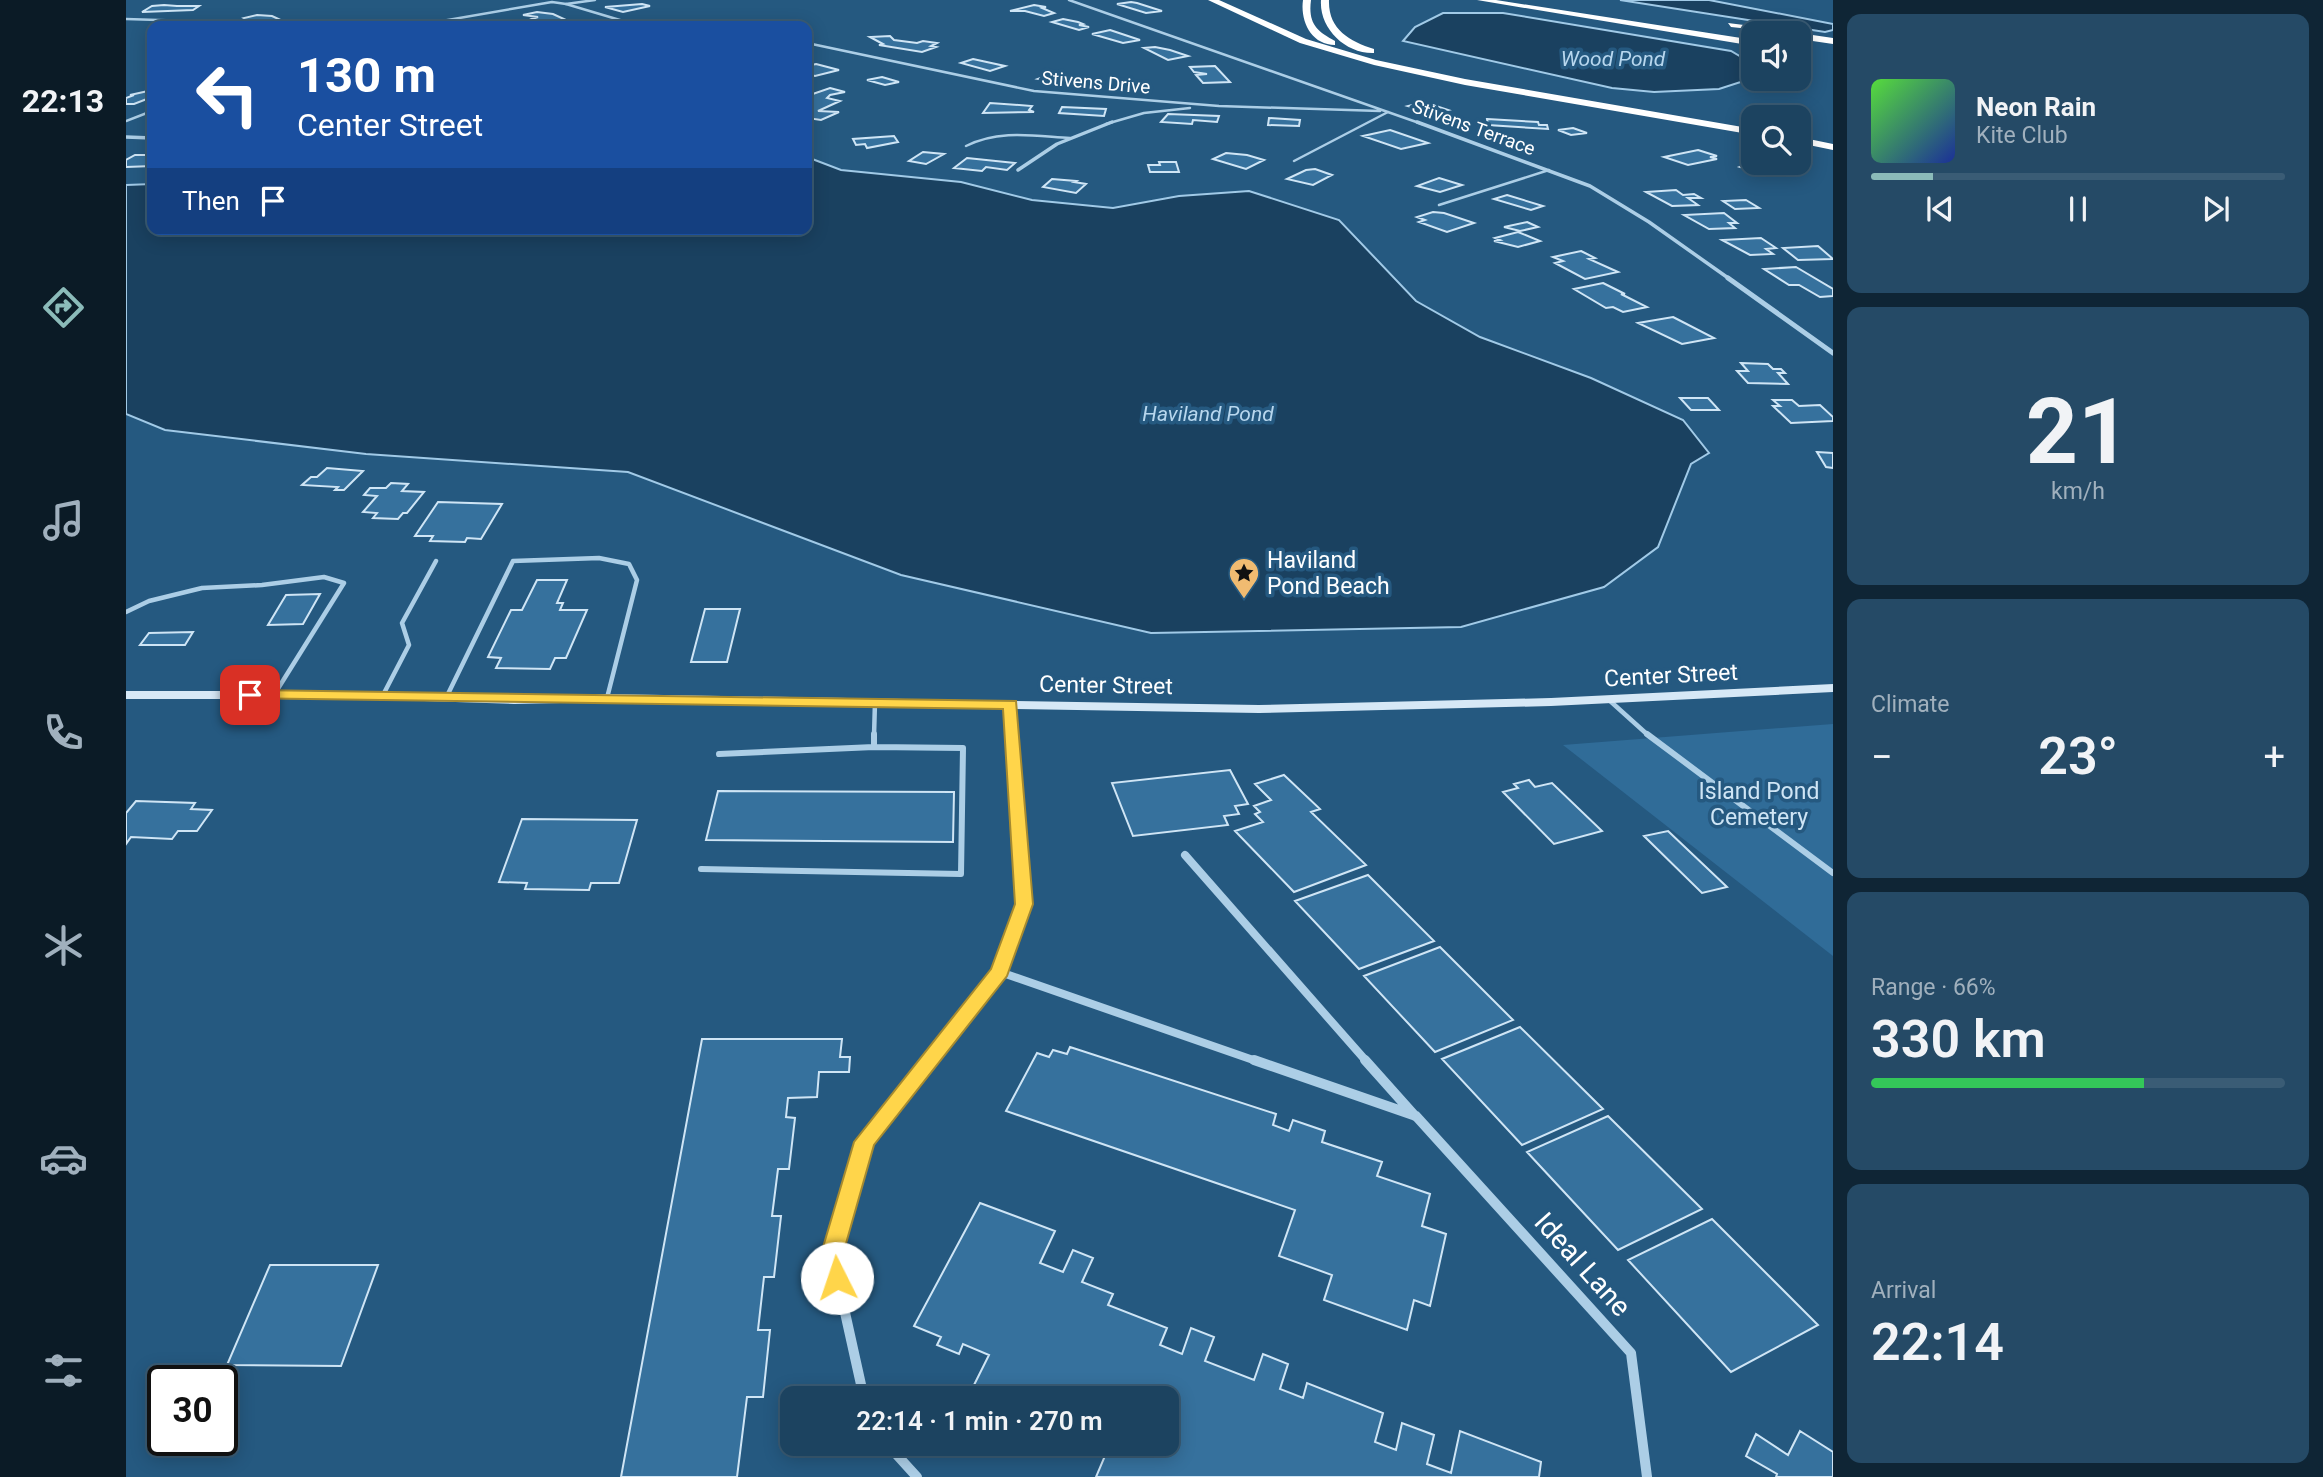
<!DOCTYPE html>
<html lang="en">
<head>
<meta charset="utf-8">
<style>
  body { margin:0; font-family:Roboto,sans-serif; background:#254a66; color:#f1f3f6; height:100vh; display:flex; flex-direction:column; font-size:26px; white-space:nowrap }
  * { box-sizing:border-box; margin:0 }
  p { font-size:23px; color:#a0b0bd }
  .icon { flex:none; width:38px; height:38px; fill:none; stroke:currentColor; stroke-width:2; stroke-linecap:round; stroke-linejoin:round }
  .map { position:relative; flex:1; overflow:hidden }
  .details { display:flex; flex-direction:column; gap:14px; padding:14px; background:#0f2535; width:490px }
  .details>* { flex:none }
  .banner { position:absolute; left:21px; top:21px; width:665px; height:214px; border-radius:14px; box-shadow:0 4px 18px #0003,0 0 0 2px #3a5c75; background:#1a4fa0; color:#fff; overflow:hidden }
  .tools { position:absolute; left:1615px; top:21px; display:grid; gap:14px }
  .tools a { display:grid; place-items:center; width:70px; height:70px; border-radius:14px; background:#1c4360; box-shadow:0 4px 18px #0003,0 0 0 2px #3a5c75; font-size:35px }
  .speed { position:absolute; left:21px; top:1365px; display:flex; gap:14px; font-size:35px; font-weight:700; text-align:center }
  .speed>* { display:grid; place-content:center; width:91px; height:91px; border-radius:50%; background:#1c4360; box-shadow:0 4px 18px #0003,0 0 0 2px #3a5c75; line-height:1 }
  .speed .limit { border:4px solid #111; border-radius:10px; background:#fff; color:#111 }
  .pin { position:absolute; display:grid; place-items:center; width:60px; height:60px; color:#fff; margin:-30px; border-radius:14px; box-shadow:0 4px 10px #0006 }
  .me { position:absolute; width:77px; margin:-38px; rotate:356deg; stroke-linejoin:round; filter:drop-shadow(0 0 5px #0008) }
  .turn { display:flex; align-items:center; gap:24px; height:147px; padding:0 35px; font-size:32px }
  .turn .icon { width:91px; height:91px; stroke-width:2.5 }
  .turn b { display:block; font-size:49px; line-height:60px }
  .then { display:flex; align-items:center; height:66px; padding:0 35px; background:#0003; gap:14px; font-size:26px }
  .big { font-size:52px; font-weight:600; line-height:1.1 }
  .details .widget { flex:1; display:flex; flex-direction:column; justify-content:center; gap:10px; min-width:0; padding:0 24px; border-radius:14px; background:#254a66 }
  .details .dial { align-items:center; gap:0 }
  .dial b { font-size:91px; line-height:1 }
  .song { display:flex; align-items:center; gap:21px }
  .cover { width:84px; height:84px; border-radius:10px; background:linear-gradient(135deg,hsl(110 70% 55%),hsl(230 70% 35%)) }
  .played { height:7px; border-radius:4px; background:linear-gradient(90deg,#8bbbb9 15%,#3a5c75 15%) }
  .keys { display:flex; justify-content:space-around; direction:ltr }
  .heat { display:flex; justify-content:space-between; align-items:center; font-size:38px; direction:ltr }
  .charge { height:10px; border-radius:5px; background:linear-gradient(90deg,#34c759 66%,#3a5c75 0) }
  .trip { position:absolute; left:654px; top:1386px; width:399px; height:70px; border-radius:14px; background:#1c4360; box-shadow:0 4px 18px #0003,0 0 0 2px #3a5c75; font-weight:600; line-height:70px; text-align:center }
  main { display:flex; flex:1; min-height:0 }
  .dock { display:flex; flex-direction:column; width:126px; justify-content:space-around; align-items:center; background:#0b1b26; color:#a0b0bd }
  .dock .icon { width:49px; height:49px }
  .dock .active { color:#8bbbb9 }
  .dock b { font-size:32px; color:#f1f3f6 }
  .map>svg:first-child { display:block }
  .green { fill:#306c98 }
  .water { fill:#1a4160; stroke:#a1cae7; stroke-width:2 }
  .building { fill:#36719d; stroke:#cfe5f5; stroke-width:2 }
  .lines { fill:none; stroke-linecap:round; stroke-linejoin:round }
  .service-far2 { stroke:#accee6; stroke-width:2.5 }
  .service-far1 { stroke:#accee6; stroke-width:4.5 }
  .service { stroke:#accee6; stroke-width:6 }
  .minor-far5 { stroke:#accee6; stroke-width:2.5 }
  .minor-far4 { stroke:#accee6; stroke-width:3.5 }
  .minor-far3 { stroke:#accee6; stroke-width:5 }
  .minor-far2 { stroke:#accee6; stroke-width:6 }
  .minor-far1 { stroke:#accee6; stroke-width:8 }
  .minor { stroke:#accee6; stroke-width:10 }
  .secondary { fill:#d6e8f6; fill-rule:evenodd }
  .motorway { fill:#fff; fill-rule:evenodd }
  .route { fill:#ffd54a; stroke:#a68a30; stroke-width:2 }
  .labels { text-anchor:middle; stroke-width:7; stroke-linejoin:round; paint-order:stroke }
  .far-street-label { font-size:19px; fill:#fff; stroke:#255980 }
  .far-water-label { font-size:21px; font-style:italic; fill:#b8d7ee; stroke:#255980 }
  .poi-label { font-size:23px; fill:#fff; stroke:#255980; text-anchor:start }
  .street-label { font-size:23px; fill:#fff; stroke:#255980 }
  .park-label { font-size:23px; fill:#cfe5f5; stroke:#255980 }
  .near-street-label { font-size:28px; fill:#fff; stroke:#255980 }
</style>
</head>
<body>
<main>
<nav class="dock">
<b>22:13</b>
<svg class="icon active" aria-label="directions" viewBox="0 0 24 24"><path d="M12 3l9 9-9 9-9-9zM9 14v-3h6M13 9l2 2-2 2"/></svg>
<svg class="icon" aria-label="music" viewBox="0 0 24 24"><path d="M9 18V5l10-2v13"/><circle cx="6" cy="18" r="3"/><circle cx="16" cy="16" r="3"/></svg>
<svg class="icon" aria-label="phone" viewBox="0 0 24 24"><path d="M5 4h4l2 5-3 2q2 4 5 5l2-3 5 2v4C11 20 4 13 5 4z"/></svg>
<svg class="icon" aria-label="climate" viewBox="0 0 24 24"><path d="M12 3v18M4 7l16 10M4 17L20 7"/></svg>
<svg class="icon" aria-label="car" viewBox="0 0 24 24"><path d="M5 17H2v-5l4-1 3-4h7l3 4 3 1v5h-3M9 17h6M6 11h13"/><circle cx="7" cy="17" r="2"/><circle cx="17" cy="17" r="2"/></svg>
<svg class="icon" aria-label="filters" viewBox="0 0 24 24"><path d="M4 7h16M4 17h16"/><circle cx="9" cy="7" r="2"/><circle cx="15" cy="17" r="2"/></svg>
</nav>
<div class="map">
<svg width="1707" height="1477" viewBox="0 0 1707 1477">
  <rect width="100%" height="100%" fill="#255980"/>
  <path class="green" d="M1707,724V956L1437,745Z"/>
  <path class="water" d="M1494,0H1583L1707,24V30L1699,32Z
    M1317,13H1377L1605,51L1627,64V78L1593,89L1528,92L1486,88L1277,41L1289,27Z
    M681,157L715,170L835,182L906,200L987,208L1053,196L1123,191L1213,220L1290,301L1354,337L1465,378L1557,420L1583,453L1565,464L1532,547L1478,587L1335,627L1025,633L775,575L502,472L240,454L39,430L0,414V185L26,184V229H681Z"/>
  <path class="building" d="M1005,2L1011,3L1036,11L1020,13L991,4Z
    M516,4L524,6L497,12L479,7Z
    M38,5L51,6H73L67,10L16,12L26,6Z
    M908,5L920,7L916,8L928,13L918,16L899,11H884Z
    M411,12L427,14L440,20L415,23L406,19L412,17L397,15Z
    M131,15L146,16L157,21L132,25L118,18Z
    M937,19L952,22L957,24L953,25L963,27L953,30L926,22Z
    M984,30L1014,40L997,43L966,34Z
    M764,36L768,40L791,43L797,41L811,43L805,46L810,47L796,52L753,45L757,44L744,37Z
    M1029,47L1044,50L1062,56L1042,60L1018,48Z
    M847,59L879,66L864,71L835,63Z
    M690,64L713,70L689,76L681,74L685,73L681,71V66Z
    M1089,66L1104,82L1077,83L1070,75L1081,74L1068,72L1064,67Z
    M925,74L969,82L957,87L912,79Z
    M756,77L773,82L759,85L741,80Z
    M704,88L719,92L704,95L701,98L714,101L692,111L713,112L695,120L681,118V98L684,96H681Z
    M22,91H26V97L8,104H0V98L8,95H4Z
    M1298,102L1322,110L1306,113L1282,106Z
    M864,103L906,106L903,110L908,112L857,113Z
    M936,107L980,109L978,116L933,113Z
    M1042,114L1068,115L1093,116L1091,122L1067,120L1066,124L1035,122Z
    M1143,118L1174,120L1173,126L1142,125Z
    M1361,119L1412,122L1413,125H1421L1422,129L1362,125Z
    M1447,128L1461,133L1445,135L1432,130Z
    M1264,130L1302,143L1275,149L1237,136Z
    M768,136L772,142L741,148L739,144L730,145L727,139Z
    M1572,150L1591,156L1584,157L1591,159L1562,165L1538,157Z
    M797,152L818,154L800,164L783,161Z
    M1100,153L1121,155L1138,160L1120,169L1087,159Z
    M9,155H26V166L0,167V160Z
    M841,158L889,163L881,170L860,167L856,171L828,168Z
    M1033,162H1050L1053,172H1024L1022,165H1034Z
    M1628,162L1636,163L1651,167L1627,171L1614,167Z
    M1189,169L1206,175L1187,185L1161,179L1180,170Z
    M1313,178L1336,185L1314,192L1291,186Z
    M926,179L950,181L948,182L960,184L950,193L917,187Z
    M1550,190L1557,195L1568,194L1575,198H1562L1572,205L1546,206L1520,192Z
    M1381,195L1417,206L1405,210L1368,199Z
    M1620,200L1633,208L1609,209L1597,201Z
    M1307,212L1318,213L1348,223L1321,232L1293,222L1299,220L1291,217Z
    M1598,213L1611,223H1603L1609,228L1583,229L1558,215Z
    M1401,222L1412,227L1394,231L1378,227Z
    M1392,232L1414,241L1392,247L1368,241L1374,240L1369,238Z
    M1635,238L1650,248L1640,249L1647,254L1624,255L1596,240Z
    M1692,246L1707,259L1672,260L1657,248Z
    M1455,251L1469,258L1463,259L1492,272L1459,279L1429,263L1437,261L1427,257Z
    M1670,267L1707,289V296L1694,297L1673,285H1663L1638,269Z
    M1477,283L1499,294H1495L1521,307L1497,312L1487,307L1480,308L1448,289Z
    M1547,317L1588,338L1556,344L1512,323Z
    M1615,363L1642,364L1647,369H1655L1659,373H1652L1662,384L1622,383L1611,371H1622Z
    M1554,398H1582L1593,410H1565Z
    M1647,400H1666L1673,406L1694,405L1707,417V421L1665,423L1647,406H1654Z
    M1691,452L1707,453V468L1700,467Z
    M201,468L237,471L218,490H209L212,487L176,485L185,477H191Z
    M265,483L282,484L276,491L298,492L281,513H277L272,519L247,518L251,513L237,512L251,496L238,495L244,488H260Z
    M312,502L376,504L355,539L341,538L339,542L304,541L307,536H289Z
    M411,580H441L431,603H437L434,610H461L440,658H429L424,669L370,668L375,658L362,657L385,610H396Z
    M194,594L177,624L142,625L160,595Z
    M579,609H614L601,662H565Z
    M67,632L59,645H14L23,633Z
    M1104,770L1122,804L1109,806L1113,814L1098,816L1102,825L1007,836L986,783Z
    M1158,775L1194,809L1185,812L1240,865L1168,892L1109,831L1137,822L1129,814L1134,812L1128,806L1145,800L1129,784Z
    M1403,780L1409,787L1426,783L1476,831L1428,844L1377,792L1392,788L1388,784Z
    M592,791L828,792L827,842L580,840Z
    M10,801L69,803L65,809L86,810L71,831H52L46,839L5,837L0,844V813Z
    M396,819L511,820L493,883H465L463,890L399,889L401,883L373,882Z
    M1542,831L1601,887L1576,893L1518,836Z
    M1242,875L1308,941L1233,969L1169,901Z
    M1314,947L1387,1020L1309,1052L1238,976Z
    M1394,1027L1477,1109L1396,1145L1316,1059Z
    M576,1039H716L714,1057H724L723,1072H693L691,1097L662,1098L660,1117L669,1118L663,1169H652L646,1216H655L648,1277H638L632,1330H644L637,1397H621L611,1477H495Z
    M944,1047L1150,1114L1147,1125L1163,1131L1167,1120L1199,1131L1196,1142L1256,1162L1251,1176L1304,1194L1296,1226L1320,1234L1304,1306L1288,1300L1281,1330L1198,1300L1206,1275L1153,1256L1169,1210L880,1111L911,1053L923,1057L927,1050L941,1054Z
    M1482,1116L1576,1209L1492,1250L1401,1152Z
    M854,1203L929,1231L914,1263L937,1272L947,1250L967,1258L956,1282L987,1294L982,1305L1041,1328L1034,1345L1056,1354L1065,1328L1088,1337L1079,1361L1128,1380L1137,1354L1162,1364L1154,1389L1177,1398L1181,1383L1257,1413L1249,1442L1270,1450L1276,1423L1308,1435L1301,1464L1325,1473L1334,1431L1415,1462L1413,1477H970L984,1444H1041V1398H845L842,1397L863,1355L837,1344L833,1354L811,1345L815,1337L788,1326Z
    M1586,1219L1692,1325L1605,1372L1502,1260Z
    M144,1265H252L215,1366L101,1365Z
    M1674,1431L1707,1452V1477H1650L1651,1474L1620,1456L1630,1434L1662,1455Z"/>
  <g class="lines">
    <path class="service-far2" d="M440,4L514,26
      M473,26L493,22
      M840,146C873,129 909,136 944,138
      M1168,161L1262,112
      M1313,205L1423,170"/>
    <path class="service-far1" d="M0,612L23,601L76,588L136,585L198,577L218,583L148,695
      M257,695L283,645L276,623L310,561
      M321,696L387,561L473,558L503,564L511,580L481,698
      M1483,700L1523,736
      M748,736L749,702"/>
    <path class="service" d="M1521,734L1707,873
      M593,754L748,747
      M575,869L835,874L837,748L748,747V734"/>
    <path class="minor-far5" d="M943,0L1296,124
      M0,19L64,21L91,26
      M287,26L426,2L440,4L469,0
      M681,43L908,91L1093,106L1254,111
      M0,121L26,111
      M980,124L1018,113L1064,108"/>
    <path class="minor-far4" d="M1291,122L1464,186L1523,222L1605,280
      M0,137L26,138
      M892,170L931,144L986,122"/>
    <path class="minor-far3" d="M1602,278L1707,353"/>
    <path class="minor-far2" d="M885,704L887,736"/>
    <path class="minor-far1" d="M1059,855L1241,1062
      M874,972L898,904L887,734
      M802,1062L874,972L1133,1062"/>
    <path class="minor" d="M1128,1060L1290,1116L1505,1353L1521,1477
      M1239,1060L1289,1116
      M738,1398L706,1254L739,1141L804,1060
      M761,1444L791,1477"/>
    <path class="secondary" d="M1707,684V692L1425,706L1133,713L481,702L388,704L236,699H0V691H236L388,696L481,694L1133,705L1425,698Z"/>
    <path class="motorway" d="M1082,0H1093L1180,39L1250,60L1339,79L1628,129V135L1339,85L1248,65L1174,43Z
      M1177,0H1185C1182,23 1190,31 1209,41V45C1185,45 1174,21 1177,0Z
      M1195,0H1203C1202,29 1223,41 1248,49V53C1219,54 1193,28 1195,0Z
      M1351,0H1370L1628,40V46Z
      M1602,23L1658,30L1662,33L1605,27Z
      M1673,33L1707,38V44L1673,39Z
      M1673,137L1707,144V150L1673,143Z"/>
  </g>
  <path class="route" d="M124,690L890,701L907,904L881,976L748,1145L717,1254L723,1278L719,1285L711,1288L703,1285L695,1254L728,1142L865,969L889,904L877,709L118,698L116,695Z"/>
  <defs>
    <g id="sight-pin" transform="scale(1.575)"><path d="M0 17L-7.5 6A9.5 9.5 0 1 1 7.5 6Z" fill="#f0bb71" stroke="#255980"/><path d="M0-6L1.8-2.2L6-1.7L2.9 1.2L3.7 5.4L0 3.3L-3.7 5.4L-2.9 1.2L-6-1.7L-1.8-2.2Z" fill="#111"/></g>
  </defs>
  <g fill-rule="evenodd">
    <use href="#sight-pin" x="1118" y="573"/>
  </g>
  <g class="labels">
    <g class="far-street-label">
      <text transform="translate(970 82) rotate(5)" y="7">Stivens Drive</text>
      <text transform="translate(1348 127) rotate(20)" y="7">Stivens Terrace</text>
    </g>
    <g class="far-water-label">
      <text x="1487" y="66">Wood Pond</text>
      <text x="1082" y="421">Haviland Pond</text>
    </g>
    <g class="poi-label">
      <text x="1141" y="568">Haviland<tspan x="1141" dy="26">Pond Beach</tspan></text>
    </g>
    <g class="street-label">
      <text transform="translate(1545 675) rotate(-3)" y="8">Center Street</text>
      <text transform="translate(980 685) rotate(1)" y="8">Center Street</text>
    </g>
    <g class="park-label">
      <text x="1633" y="799">Island Pond<tspan x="1633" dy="26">Cemetery</tspan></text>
    </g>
    <g class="near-street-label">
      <text transform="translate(1457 1264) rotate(48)" y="10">Ideal Lane</text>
    </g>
  </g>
</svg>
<div class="tools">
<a><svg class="icon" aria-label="sound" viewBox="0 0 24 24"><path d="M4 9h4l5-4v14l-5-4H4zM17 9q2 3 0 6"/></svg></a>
<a><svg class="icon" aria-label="search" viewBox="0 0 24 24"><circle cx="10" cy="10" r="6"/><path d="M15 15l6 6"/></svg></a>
</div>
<div class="speed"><div class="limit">30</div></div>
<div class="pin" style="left:124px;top:695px;background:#d93025"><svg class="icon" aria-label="arrive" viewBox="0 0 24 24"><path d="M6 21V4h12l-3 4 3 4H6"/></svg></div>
<svg class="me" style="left:711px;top:1278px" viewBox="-20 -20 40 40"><circle r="19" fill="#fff"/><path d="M0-13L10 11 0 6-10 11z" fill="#ffd54a"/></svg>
<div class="trip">22:14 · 1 min · 270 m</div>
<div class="banner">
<div class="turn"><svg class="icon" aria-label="left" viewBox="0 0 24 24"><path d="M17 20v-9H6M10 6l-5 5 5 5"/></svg><div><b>130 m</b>Center Street</div></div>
<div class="then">Then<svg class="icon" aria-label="arrive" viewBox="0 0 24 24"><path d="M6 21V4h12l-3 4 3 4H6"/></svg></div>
</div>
</div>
<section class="details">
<div class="widget">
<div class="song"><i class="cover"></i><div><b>Neon Rain</b><p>Kite Club</p></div></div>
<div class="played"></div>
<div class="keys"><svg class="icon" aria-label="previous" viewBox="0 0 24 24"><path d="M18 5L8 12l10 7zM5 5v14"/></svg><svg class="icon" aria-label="pause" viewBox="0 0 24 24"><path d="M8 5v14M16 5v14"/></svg><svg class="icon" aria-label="next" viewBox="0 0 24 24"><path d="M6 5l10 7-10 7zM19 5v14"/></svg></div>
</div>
<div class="widget dial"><b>21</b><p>km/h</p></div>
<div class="widget"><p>Climate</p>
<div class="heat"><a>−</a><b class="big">23°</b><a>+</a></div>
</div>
<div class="widget"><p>Range · 66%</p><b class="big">330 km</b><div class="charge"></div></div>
<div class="widget"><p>Arrival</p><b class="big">22:14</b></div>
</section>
</main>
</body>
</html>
